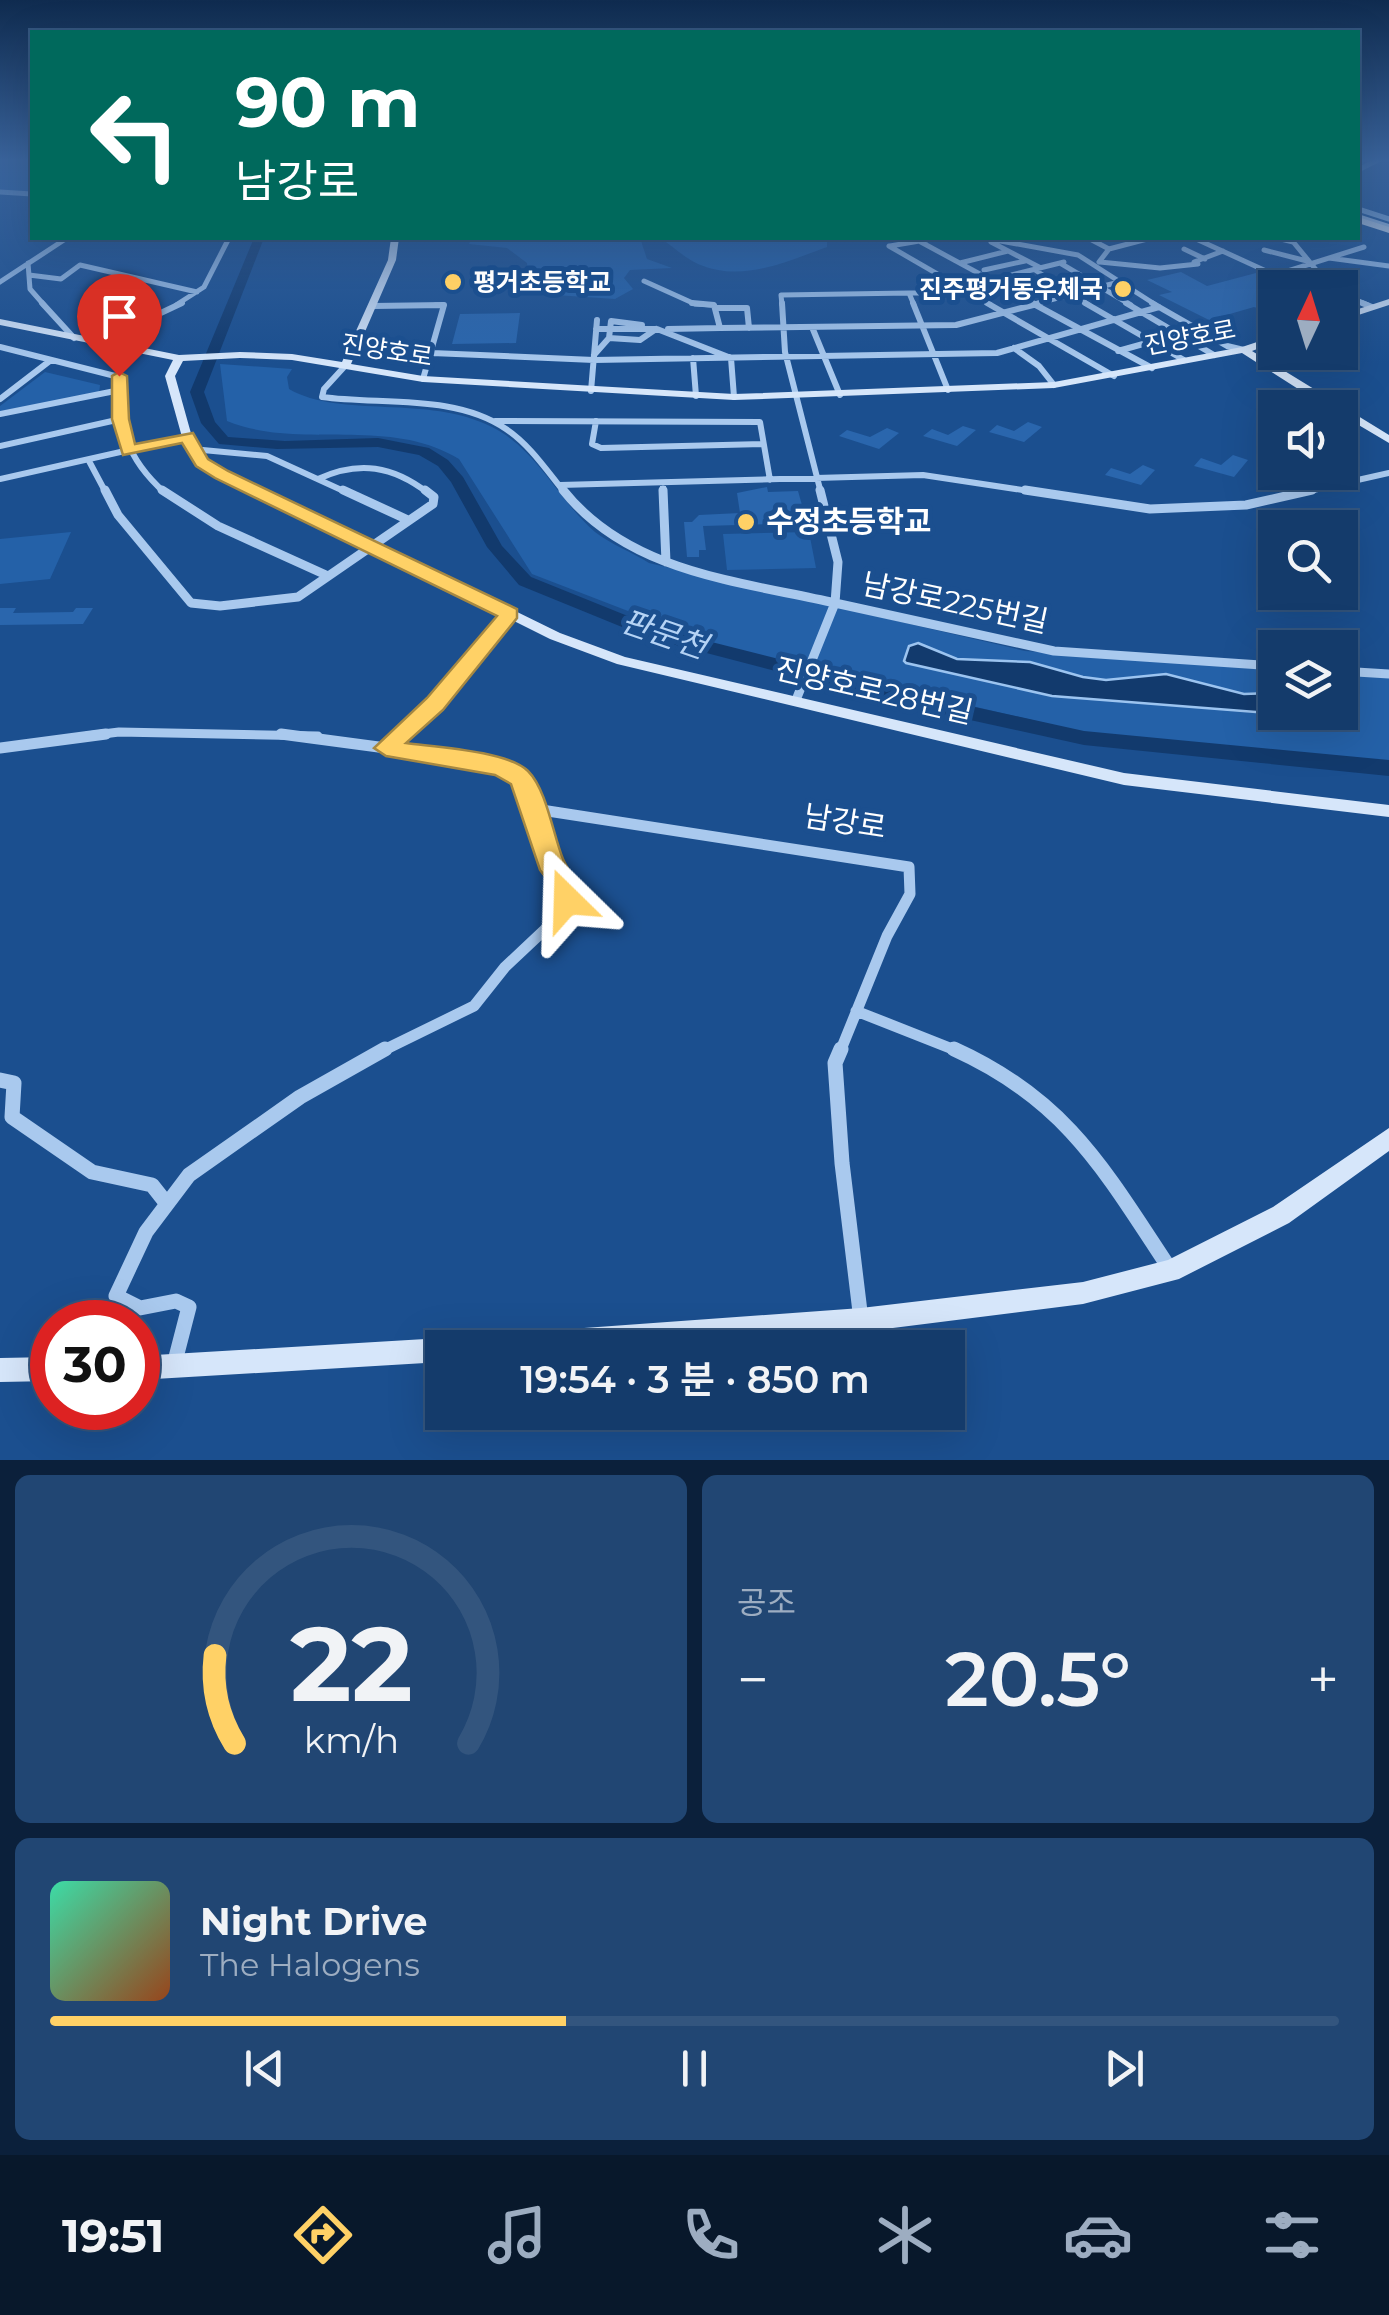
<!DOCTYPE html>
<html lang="ko">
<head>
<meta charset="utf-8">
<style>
  body { margin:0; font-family:Montserrat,"Noto Sans KR",sans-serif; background:#214673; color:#f1f3f6; height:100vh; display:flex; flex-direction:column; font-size:38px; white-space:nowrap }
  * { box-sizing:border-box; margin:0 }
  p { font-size:32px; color:#9dadc1 }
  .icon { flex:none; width:55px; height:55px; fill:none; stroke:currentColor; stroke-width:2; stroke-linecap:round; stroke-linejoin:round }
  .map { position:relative; height:1460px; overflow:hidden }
  .panel { display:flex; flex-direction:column; gap:15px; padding:15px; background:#0b203b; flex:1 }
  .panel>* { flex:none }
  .hud { position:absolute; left:30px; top:30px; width:1330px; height:210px; border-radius:0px; box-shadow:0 10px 40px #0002,0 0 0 2px #33557e; background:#00695c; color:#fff; overflow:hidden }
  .needle { width:65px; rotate:4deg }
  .tools { position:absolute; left:1258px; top:270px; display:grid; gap:20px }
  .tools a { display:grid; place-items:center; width:100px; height:100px; border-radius:0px; background:#143b6b; box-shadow:0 10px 40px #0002,0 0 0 2px #33557e; font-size:50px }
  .speed { position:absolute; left:30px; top:1300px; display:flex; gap:20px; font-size:50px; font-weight:700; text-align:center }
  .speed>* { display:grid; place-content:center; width:130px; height:130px; border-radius:50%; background:#143b6b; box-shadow:0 10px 40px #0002,0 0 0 2px #33557e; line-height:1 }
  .speed .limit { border:15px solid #d22; background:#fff; color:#111 }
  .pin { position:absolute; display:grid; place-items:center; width:85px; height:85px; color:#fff; margin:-102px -42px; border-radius:50% 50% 50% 0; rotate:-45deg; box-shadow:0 0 10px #0007 }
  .pin .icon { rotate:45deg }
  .me { position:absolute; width:110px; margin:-55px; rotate:338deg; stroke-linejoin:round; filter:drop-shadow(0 0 8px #0008) }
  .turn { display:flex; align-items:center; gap:35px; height:210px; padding:0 40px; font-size:45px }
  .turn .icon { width:130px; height:130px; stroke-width:2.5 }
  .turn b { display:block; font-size:70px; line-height:85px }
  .big { font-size:75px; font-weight:600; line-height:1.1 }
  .panel .widget { flex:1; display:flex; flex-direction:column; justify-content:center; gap:15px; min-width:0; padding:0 35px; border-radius:15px; background:#214673 }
  .panel .dial { align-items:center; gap:0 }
  .dial svg { height:260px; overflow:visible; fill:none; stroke:#33557e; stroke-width:7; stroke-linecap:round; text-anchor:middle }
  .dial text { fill:#f1f3f6; stroke:none }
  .song { display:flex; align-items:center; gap:30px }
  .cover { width:120px; height:120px; border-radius:15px; background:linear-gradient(135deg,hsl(160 70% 55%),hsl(20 70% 35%)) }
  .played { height:10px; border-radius:5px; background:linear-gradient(90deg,#ffd166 40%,#33557e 40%) }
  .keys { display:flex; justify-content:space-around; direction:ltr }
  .heat { display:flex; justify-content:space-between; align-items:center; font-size:55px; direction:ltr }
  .panel .tiles { flex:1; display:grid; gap:15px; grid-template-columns:1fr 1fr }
  .widget:last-child { grid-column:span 2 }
  .trip { position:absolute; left:425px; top:1330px; width:540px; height:100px; border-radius:0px; background:#143b6b; box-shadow:0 10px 40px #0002,0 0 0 2px #33557e; font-weight:600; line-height:100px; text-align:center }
  .menu { display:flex; height:160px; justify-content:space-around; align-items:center; background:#08182b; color:#9dadc1 }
  .menu .icon { width:70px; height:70px }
  .menu .selected { color:#ffd166 }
  .menu b { font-size:45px; color:#f1f3f6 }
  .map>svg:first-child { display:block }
  .green { fill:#2461a8 }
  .water { fill:#123a6d; stroke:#9cc4f0; stroke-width:2.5 }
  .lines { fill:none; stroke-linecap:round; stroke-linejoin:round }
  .river { fill:#123a6d; fill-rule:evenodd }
  .building { fill:#2a66ad }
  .street-far4 { stroke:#a9c9ee; stroke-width:5 }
  .street-far3 { stroke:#a9c9ee; stroke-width:6 }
  .street-far2 { stroke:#a9c9ee; stroke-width:9 }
  .street-far1 { stroke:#a9c9ee; stroke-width:11 }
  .street { stroke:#a9c9ee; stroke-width:15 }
  .secondary { fill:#d6e6fa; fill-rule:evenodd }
  .highway { fill:#fff; fill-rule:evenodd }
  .route { fill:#ffd166; stroke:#a68842; stroke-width:2.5 }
  .poi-dot { fill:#ffd166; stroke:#1b4f8f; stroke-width:4 }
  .labels { text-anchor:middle; stroke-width:10; stroke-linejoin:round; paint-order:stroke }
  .far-poi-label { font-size:25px; font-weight:bold; fill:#fff; stroke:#1b4f8f; text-anchor:start }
  .far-street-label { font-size:25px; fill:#fff; stroke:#1b4f8f }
  .poi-label { font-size:30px; font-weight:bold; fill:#fff; stroke:#1b4f8f; text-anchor:start }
  .street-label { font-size:30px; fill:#fff; stroke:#1b4f8f }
  .water-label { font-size:32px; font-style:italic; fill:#b5d3f5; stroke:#1b4f8f }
</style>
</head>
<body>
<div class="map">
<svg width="1389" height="1460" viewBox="0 0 1389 1460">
  <rect width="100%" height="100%" fill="#1b4f8f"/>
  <path class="green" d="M0,159H30L32,191L0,194Z
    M472,238H640L647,259L672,268L630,270L624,278L633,289L615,299L526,293L529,286L527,263L507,248L469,244Z
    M660,238H827V247C785,262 742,283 698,264C683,257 673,246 660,238Z
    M220,364L292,369L287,377L289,389C341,419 427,394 492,427C537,449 559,501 595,532C610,544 632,552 649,563L1025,651L1275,670V712H1340V674L1389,678V764L1126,742L724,648L532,574L459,459C387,415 301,451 227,421Z
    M45,372L100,385L99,394L0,411V406Z
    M71,532L50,579L0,584V539Z
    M809,532L816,568L727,570L723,534Z"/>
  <path class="water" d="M918,643L957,659L1030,662L1083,677L1106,680L1166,674L1244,694L1275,693V712L1295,715L1052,696L906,663L904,661L909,646Z"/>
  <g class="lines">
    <path class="river" d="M254,238H264L204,392L215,422L228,437L285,441L378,438L429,448L448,460L463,477L502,546L531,577L660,629L929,697L1084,731L1389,760V776L1084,745L929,711L649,638L519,585L487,547L451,482L438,466L419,455L378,447L277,449L219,444L201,423L190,392Z"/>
  </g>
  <path class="building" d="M1181,272L1207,286L1256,273L1275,282V307L1263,310L1254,307L1209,320L1159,295L1172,292L1147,280Z
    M520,313L516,343L452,344L460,314Z
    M1028,422L1042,427L1024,442L989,432L997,425L1014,431Z
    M963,426L976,430L957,446L923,436L932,429L948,435Z
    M887,428L899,433L879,449L839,436L847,430L870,437Z
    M1233,455L1248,460L1234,477L1194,466L1201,458L1221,465Z
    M1143,465L1155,470L1141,485L1105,475L1111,468L1130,474Z
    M767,487L768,492L798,491L807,523L703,526L706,550H699V557H687L684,522H692L699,515L740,513L737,493Z
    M0,608H16L13,613L73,612L76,608H93L83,624L0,625Z"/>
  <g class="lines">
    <path class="street-far4" d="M1358,170L1380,159
      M0,192L32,194
      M1358,209L1389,219
      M984,238L1078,255L1156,305
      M1088,238L1109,249L1099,262
      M1194,238L1303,288
      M1277,238L1293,242
      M1290,238L1331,288
      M919,241L1037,305
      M991,242L1039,267
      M889,246L991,305
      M890,246L937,238
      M1109,249L1151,238
      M1184,249L1205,259
      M1264,250L1307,261
      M1329,258L1389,266
      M1100,262L1160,268L1198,264L1194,262L1223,251
      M28,263L30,289L44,305
      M960,263L1008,251
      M1060,263L1131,305
      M984,270L1025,261
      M1035,270L1089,305
      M29,275L61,279L80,265L197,292
      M1275,275L1364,247
      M644,281L695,304L714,305
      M0,282L67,238
      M909,293H939L1064,262
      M1340,293L1368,305
      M176,305L204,287L229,238
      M435,305H444
      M782,305L781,295L909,293L914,305
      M1031,305L1119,282"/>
    <path class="street-far3" d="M42,303L74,338
      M692,303L714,305L720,328L956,325L1041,303
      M782,303L785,352L821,493
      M913,303L948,390
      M987,303L1114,376
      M1032,303L1152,368
      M1085,303L1184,360
      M1126,303L1214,355
      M1152,303L1227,346L1244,350
      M1362,303L1372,307
      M1340,304L1358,311
      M373,306L444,305L423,379
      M716,308H747L749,328
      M812,327L840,395
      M596,329H657L731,358L734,397
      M668,329L720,328
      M609,338L611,321L642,325
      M97,343L182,303
      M0,347L119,377C121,430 124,456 165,493
      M1014,348L1039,366L1054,385
      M1118,351L1197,329
      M432,353L594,360L997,353L1159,307
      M594,355L609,338L640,340L656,329
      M693,358L696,396
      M345,366L324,389L322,397C381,405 455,394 506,429C530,445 547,471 565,493
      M591,391L597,320
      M0,399L51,360
      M0,414L120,390
      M495,421L760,422L770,480
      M596,421L592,444L601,448L763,444
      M0,446L121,419
      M192,449L267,456L348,493
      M89,461L106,493
      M0,479L187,437
      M318,479C359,460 393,466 428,493
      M663,483V493
      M560,485L923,475L1042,493
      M1300,493L1389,473"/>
    <path class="street-far2" d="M105,490L118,515L191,603L220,606L298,597L433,504L434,497L425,490
      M162,490L218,526L326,575
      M343,490L408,520
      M563,490C629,573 739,581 835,603L796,700
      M663,490L666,562
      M820,490L838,562L835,603L1054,651L1275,666
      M1025,490L1150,509L1246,505L1312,490
      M1340,671L1389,674
      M87,736L119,732L318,736
      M399,736L435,704L510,614"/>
    <path class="street-far1" d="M281,734L386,748L402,734
      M0,748L106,734
      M386,748L501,767L520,778L535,809L909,867L910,894L887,936L840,1052
      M856,1011L960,1052
      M380,1052L474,1006L505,967L555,920L567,901L565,883L553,870L535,809"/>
    <path class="street" d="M841,1049L835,1063L842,1163L861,1320
      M954,1049C1067,1100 1105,1171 1170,1269
      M0,1080L14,1083L12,1117L92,1172L152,1185L167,1204
      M174,1365L189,1307L176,1301L140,1308L116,1296L146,1232L189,1175L300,1097L385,1049"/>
    <path class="secondary" d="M1358,214L1389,224V229L1358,218Z
      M391,238H399L396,260L351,364L423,376L734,394L1054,382L1242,347L1275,336V342L1252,351L1389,435V443L1340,414V408H1328L1242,353L1054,388L734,400L423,382L292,360L240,358L183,361L175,376L192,437L206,460L560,633L625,657L1124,773L1389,805V817L1124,785L617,664L550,639L198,464L182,437L165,376L173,360L0,325V319L179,355L240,352L292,354L342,362L388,260Z
      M1389,299V305L1340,321V315Z
      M1389,1128V1151L1289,1223L1179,1279L1083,1304L861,1332L643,1348H460L464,1340L472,1336L861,1308L1083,1282L1168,1260L1273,1207Z
      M442,1338L450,1342L453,1348H442V1362L138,1380V1356Z
      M52,1357V1381L0,1382V1358Z"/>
    <path class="highway" d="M1358,217L1389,227V233L1358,223Z"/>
  </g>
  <linearGradient id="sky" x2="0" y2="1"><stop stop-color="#0f2b4f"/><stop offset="0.44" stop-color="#39639b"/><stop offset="1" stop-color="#39639b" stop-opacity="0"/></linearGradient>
  <rect width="1389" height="364" fill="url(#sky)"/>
  <path class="route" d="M119,372L127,376L129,419L135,444L193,433L208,459L228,471L517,609V618L443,710L406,743C436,747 508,751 528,771C547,790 553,835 563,859C570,877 587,886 576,908L567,912L557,908L553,887L540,870L511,784L495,775L386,756L374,748L427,698L497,616L215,478L196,466L182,443L123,455L112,419V376Z"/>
  <g class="poi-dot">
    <circle cx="453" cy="282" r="10"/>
    <circle cx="1123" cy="289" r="10"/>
    <circle cx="746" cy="522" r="10"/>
  </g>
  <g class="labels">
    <g class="far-poi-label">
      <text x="473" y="291">평거초등학교</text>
      <text x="1103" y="298" text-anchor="end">진주평거동우체국</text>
    </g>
    <g class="far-street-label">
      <text transform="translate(1190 337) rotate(-11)" y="9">진양호로</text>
      <text transform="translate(387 350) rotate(9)" y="9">진양호로</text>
    </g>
    <g class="poi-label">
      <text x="766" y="532">수정초등학교</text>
    </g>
    <g class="street-label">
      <text transform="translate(955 603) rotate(12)" y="10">남강로225번길</text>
      <text transform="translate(874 691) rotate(13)" y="10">진양호로28번길</text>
      <text transform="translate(845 822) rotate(9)" y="10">남강로</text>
    </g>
    <g class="water-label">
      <text transform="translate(664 634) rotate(19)" y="11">판문천</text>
    </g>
  </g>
</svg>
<div class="tools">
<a><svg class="needle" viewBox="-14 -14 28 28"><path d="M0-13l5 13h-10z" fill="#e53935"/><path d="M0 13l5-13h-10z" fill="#9dadc1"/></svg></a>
<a><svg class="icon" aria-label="sound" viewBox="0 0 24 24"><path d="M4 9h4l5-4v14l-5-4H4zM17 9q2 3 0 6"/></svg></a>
<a><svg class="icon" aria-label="search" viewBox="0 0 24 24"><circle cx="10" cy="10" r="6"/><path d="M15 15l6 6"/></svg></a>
<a><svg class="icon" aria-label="layers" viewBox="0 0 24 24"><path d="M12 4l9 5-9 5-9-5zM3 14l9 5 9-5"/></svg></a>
</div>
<div class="speed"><div class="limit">30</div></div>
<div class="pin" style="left:119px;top:376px;background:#d93025"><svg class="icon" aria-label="arrive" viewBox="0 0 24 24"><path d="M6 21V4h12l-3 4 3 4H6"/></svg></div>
<svg class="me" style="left:567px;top:900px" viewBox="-20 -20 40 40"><path d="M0-17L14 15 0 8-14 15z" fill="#ffd166" stroke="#fff" stroke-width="4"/></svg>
<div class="trip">19:54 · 3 분 · 850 m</div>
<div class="hud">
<div class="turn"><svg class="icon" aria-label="left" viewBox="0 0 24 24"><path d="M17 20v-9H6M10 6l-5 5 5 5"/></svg><div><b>90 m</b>남강로</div></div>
</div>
</div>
<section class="panel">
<div class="tiles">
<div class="widget dial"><svg viewBox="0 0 100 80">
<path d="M14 69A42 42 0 1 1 86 69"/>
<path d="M14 69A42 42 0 0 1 8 42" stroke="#ffd166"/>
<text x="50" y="56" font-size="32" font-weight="700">22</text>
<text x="50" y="72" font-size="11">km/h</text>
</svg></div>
<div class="widget"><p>공조</p>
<div class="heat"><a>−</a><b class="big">20.5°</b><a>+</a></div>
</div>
<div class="widget">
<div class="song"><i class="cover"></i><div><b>Night Drive</b><p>The Halogens</p></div></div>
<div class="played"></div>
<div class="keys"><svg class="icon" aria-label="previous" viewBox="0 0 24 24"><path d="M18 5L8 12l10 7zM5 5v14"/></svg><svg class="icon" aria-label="pause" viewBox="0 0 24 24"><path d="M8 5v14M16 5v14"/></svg><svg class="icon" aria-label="next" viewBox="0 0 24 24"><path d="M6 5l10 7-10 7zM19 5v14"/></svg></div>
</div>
</div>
</section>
<nav class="menu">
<b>19:51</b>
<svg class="icon selected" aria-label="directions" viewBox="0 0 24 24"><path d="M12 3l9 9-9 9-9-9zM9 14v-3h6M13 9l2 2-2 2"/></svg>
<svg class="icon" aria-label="music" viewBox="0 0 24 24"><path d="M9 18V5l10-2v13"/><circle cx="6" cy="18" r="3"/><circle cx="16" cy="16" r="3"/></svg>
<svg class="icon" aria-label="phone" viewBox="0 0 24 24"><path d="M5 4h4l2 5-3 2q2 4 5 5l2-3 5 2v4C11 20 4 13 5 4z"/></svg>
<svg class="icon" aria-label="climate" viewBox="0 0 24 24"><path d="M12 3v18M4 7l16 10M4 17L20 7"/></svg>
<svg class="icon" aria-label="car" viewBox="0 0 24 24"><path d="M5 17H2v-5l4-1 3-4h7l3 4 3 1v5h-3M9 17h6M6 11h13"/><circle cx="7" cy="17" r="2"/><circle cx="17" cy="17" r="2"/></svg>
<svg class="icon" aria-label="filters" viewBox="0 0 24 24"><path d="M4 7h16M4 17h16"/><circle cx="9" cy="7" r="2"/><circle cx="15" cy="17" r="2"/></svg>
</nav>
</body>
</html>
